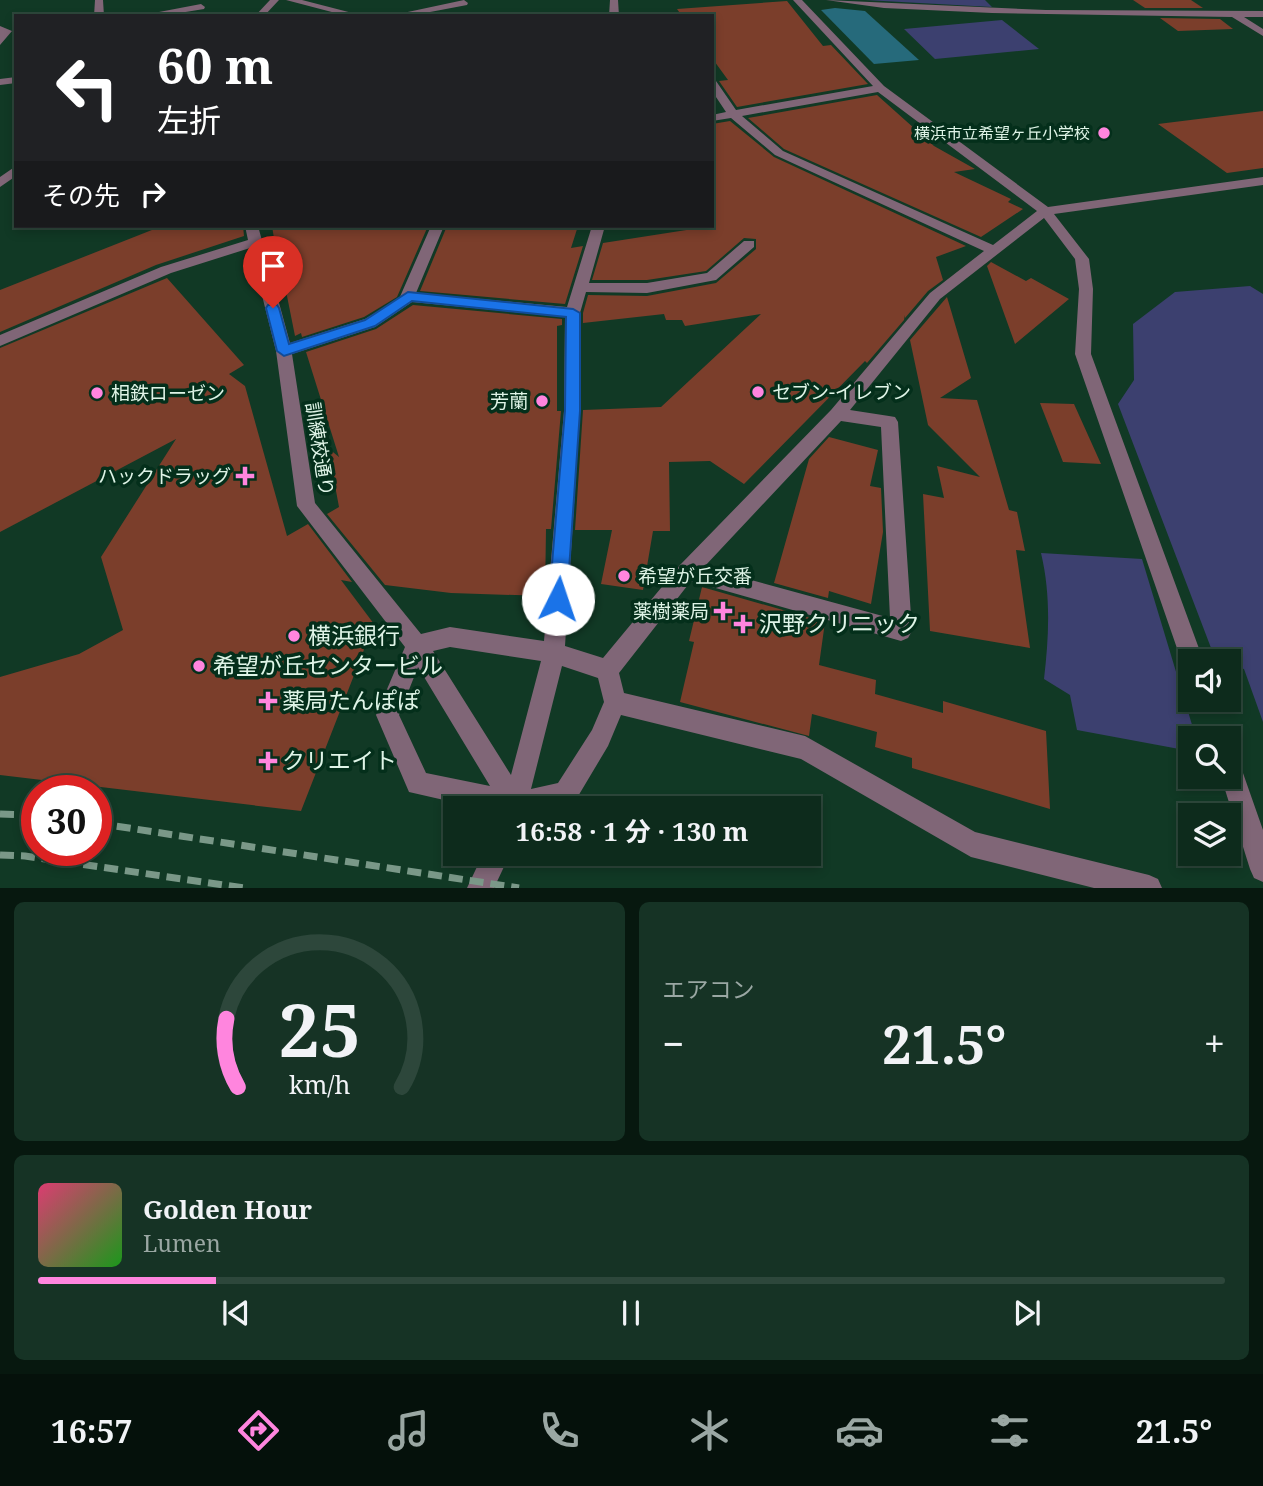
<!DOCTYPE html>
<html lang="ja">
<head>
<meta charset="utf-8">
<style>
  body { margin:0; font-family:"Noto Serif","Noto Sans JP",serif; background:#163325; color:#f1f3f6; height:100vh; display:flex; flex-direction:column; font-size:26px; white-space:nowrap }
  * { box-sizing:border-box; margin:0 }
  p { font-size:23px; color:#9aa7a3 }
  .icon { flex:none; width:38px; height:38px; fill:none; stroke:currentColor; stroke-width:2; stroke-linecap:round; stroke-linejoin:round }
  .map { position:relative; height:888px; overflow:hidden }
  .drawer { display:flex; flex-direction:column; gap:14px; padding:14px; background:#07180f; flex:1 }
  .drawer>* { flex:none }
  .guide { position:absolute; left:14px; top:14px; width:700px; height:214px; border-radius:0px; box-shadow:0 4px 10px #0003,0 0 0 2px #2d473b; background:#202124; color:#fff; overflow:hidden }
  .tools { position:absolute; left:1178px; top:649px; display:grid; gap:14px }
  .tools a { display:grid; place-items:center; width:63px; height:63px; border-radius:0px; background:#0d2b1c; box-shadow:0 4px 10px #0003,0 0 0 2px #2d473b; font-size:35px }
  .speed { position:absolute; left:21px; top:775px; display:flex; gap:14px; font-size:35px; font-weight:700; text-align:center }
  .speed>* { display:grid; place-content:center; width:91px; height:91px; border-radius:50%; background:#0d2b1c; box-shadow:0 4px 10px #0003,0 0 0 2px #2d473b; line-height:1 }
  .speed .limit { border:10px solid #d22; background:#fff; color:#111 }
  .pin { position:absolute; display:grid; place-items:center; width:60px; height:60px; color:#fff; margin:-72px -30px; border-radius:50% 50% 50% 0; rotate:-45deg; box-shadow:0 0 7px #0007 }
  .pin .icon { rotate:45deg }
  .me { position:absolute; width:77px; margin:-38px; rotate:4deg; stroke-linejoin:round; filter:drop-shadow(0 0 5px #0008) }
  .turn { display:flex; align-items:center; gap:24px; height:147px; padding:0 28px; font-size:32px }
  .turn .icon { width:91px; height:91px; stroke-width:2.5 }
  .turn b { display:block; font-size:49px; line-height:60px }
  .then { display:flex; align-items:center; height:66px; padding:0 28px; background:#0003; gap:14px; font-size:26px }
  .big { font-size:52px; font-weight:700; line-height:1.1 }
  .drawer .widget { flex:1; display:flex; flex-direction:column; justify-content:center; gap:10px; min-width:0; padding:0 24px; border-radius:10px; background:#163325 }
  .drawer .dial { align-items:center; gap:0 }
  .dial svg { height:182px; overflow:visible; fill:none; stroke:#2d473b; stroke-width:7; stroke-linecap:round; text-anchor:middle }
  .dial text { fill:#f1f3f6; stroke:none }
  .song { display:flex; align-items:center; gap:21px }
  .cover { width:84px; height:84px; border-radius:10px; background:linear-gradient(135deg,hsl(340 70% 55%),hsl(120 70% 35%)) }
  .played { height:7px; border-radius:4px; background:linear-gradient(90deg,#ff85de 15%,#2d473b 15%) }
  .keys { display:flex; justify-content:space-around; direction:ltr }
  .heat { display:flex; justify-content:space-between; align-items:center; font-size:38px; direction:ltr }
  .drawer .tiles { flex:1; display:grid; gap:14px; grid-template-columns:1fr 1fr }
  .widget:last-child { grid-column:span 2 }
  .trip { position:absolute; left:443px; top:796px; width:378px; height:70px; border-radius:0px; background:#0d2b1c; box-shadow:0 4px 10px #0003,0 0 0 2px #2d473b; font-weight:700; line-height:70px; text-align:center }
  .tabs { display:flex; height:112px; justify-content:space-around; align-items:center; background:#05110b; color:#9aa7a3 }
  .tabs .icon { width:49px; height:49px }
  .tabs .current { color:#ff85de }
  .tabs b { font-size:32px; color:#f1f3f6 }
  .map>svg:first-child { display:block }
  .green { fill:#3c406f }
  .water { fill:#266a7b }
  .building { fill:#7b3e2b }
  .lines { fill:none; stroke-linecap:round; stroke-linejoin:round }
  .minor { fill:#806677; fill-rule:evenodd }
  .rail { stroke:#7a9888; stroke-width:7; stroke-dasharray:14 7; stroke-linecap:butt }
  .route { fill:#1a73e8; stroke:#114b97; stroke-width:2 }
  .poi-dot { fill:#ff85de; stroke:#042f1b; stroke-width:2.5 }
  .labels { text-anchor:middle; stroke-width:7; stroke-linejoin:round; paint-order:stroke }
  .far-poi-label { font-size:16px; fill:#dff4e7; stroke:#042f1b; text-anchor:end }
  .poi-label { font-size:19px; fill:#dff4e7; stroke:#042f1b; text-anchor:start }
  .street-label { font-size:19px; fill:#dff4e7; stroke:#042f1b }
  .near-poi-label { font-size:23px; fill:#dff4e7; stroke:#042f1b; text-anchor:start }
</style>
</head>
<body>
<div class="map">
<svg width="1263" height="888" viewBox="0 0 1263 888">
  <rect width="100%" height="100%" fill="#113925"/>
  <path class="green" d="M865,0H985L992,7Z
    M1002,20L1039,49L935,59L904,29Z
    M1250,286L1263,294V722L1244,669L1229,665L1228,662L1216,661L1118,404L1134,380L1133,324L1175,292Z
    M1041,553L1142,559L1196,738H1190V751L1077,730L1070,695L1044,679C1049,636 1051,595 1041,553Z"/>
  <path class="water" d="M835,8L865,11L919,60L874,64L821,10Z"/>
  <path class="building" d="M1133,0H1191L1203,8H1145Z
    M787,1L823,46L831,45L868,84L737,107L719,81L728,80L712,58V16H682L677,9Z
    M1160,18L1220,19L1233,29L1178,31Z
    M877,95L934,146L975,169L954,172L1011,199L1008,202L1023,209L981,237L784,149L748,118Z
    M1263,111V168L1227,173L1158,124Z
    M730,121L774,157L966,246L936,257L943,280L928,291L905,318V315L904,320L867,363L865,361L744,484L710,461L669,462L670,531H653L643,590L601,584L612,530H575L583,410L661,407L761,314L685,326L682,320H666L664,314L583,323V313L588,295L647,296L716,283L756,249V239L744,238L706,271L647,280H592L603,243L712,226V124Z
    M162,226H243L244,236L156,265L0,332V290Z
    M272,226H428L397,297L364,317L302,337L301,333L295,336L284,281H281Z
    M447,226H578L571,248L583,246L565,304L420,291Z
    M991,262L1026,281L1031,278L1069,299L1015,344L987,266Z
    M167,278L244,365L229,374L245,386L287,536L308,524L352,582L341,580L374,624L301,811L0,775V677L79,654L123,630L101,557L176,439L0,532V348Z
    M947,297L971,378L940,398L977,400L1009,510L1017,512L1025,551L1016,550L1030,648L930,631L923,494L944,498L937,466L980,477L928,425L910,340Z
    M413,305L562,319V325L557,326V411H561L551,529H546L545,596L451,593L385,585L327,514L339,507L328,448L339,457L306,352L376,329Z
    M1040,403L1074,404L1101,464L1063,462Z
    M829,437L878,450L870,486L881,488L883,532L871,604L829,591L828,598L774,583L809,459Z
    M702,587L825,622L819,665L876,680L875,694L943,713V701L1046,731L1050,809L912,768V758L875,747L877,732L812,714L809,736L680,702L694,642L689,641Z"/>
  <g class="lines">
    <path class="minor" d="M95,0H103L104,16H94Z
      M270,0H279L264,16H255Z
      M286,0H302L364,16H347Z
      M464,0L468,3L467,5L409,16H389Z
      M610,0H618L619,16H609Z
      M793,0H802L884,86L1048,207L1263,177V185L1054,214L1089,259L1093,289L1091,354L1201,654L1198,661L1190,662V664L1182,661L1179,654L1075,354L1079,289L1075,259L1044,218L940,299L850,410L889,416L895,417L898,422L912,631L908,638L901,641L691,581L619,673L624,693L805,736L975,832L1149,875L1158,879L1162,888H1094L971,857L801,759L621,715L608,746L574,803L565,806L479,808L409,792L376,715L405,647L297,506L276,351L250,248L171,273L0,346V335L161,267L248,240L245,226H258L290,343L365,319L399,299L431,226H444L416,293L567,307L592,226H605L589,283H647L707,273L744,241H754V247L716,280L647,293L586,292L580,313V411L565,646L603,658L680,565L831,410L930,293L984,251L775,155L731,118L712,121V115L726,112L712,91V80L716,81L736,110L873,86ZM878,92L1037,211L993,245L783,151L742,116ZM412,302L565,317L564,411L544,641L450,627L421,634L315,503L292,354L375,327ZM841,421L881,427L890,618L704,567ZM450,647L541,661L511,775L433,651ZM562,666L598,678L604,702L592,730L558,783L531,789ZM418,667L490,786L426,773L399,715Z
      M826,0L1046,10L1263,11V17H1244L1263,29V36L1232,17L992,13L884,8Z
      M201,4L205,7L204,9L161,16H138Z
      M0,26L12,31L0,45Z
      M16,77V83L0,85V79Z
      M16,166V176L0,187V177Z
      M1228,752L1237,756L1263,830V882L1254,878L1250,869L1221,777H1228Z
      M483,854H510L494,888H467Z"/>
    <path class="rail" d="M0,814L37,815
      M96,823L519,888
      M0,855L25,856L244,888"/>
  </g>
  <path class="route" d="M408,292L573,309L580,313V411L567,599L565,605L558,608L551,605L549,599L565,411L566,317L412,301L375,326L284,356L277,351L266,308L268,305H277L279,308L289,344L365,320Z"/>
  <g class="poi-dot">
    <circle cx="1104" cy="133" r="7"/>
    <circle cx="758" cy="392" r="7"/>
    <circle cx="97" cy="393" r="7"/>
    <circle cx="542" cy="401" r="7"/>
    <path d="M241.5 465.5h7v7h7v7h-7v7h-7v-7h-7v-7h7z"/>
    <circle cx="624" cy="576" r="7"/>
    <path d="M719.5 600.5h7v7h7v7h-7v7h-7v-7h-7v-7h7z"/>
    <path d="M739.5 613.5h7v7h7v7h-7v7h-7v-7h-7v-7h7z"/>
    <circle cx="294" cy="636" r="7"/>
    <circle cx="199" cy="666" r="7"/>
    <path d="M264.5 690.5h7v7h7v7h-7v7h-7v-7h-7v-7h7z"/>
    <path d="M264.5 750.5h7v7h7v7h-7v7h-7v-7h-7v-7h7z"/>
  </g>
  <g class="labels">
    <g class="far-poi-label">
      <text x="1090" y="139">横浜市立希望ヶ丘小学校</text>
    </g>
    <g class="poi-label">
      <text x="772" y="399">セブン-イレブン</text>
      <text x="111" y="400">相鉄ローゼン</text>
      <text x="528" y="408" text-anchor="end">芳蘭</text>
      <text x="231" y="483" text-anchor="end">ハックドラッグ</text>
      <text x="638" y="583">希望が丘交番</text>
      <text x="709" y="618" text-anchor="end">薬樹薬局</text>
    </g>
    <g class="street-label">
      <text transform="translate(320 449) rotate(81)" y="7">訓練校通り</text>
    </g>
    <g class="near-poi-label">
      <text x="759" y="632">沢野クリニック</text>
      <text x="308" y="644">横浜銀行</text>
      <text x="213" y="674">希望が丘センタービル</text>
      <text x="282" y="709">薬局たんぽぽ</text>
      <text x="282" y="769">クリエイト</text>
    </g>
  </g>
</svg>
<div class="tools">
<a><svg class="icon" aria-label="sound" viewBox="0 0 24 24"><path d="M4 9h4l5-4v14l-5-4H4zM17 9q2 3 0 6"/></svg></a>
<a><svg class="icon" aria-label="search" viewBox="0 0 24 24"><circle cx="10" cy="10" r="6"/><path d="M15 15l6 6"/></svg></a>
<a><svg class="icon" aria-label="layers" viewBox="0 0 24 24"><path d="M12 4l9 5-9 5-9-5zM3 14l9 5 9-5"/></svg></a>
</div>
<div class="speed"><div class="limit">30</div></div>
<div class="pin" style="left:273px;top:308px;background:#d93025"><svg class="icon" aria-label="arrive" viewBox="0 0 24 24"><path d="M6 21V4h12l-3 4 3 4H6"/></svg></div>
<svg class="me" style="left:558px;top:599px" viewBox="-20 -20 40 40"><circle r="19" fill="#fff"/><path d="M0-13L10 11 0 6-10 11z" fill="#1a73e8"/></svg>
<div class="trip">16:58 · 1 分 · 130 m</div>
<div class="guide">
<div class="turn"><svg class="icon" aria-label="left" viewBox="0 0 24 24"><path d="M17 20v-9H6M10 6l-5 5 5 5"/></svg><div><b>60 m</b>左折</div></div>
<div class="then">その先<svg class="icon" aria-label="right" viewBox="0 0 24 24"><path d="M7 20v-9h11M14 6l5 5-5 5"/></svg></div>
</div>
</div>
<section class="drawer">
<div class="tiles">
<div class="widget dial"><svg viewBox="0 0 100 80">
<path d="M14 69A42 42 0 1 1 86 69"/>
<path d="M14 69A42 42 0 0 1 9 39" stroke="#ff85de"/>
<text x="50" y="56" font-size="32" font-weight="700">25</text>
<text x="50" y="72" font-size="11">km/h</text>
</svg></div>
<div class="widget"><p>エアコン</p>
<div class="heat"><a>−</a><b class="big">21.5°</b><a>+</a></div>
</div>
<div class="widget">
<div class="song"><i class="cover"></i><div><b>Golden Hour</b><p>Lumen</p></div></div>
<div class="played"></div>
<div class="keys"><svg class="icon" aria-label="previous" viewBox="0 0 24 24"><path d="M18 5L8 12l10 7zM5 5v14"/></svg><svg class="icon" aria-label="pause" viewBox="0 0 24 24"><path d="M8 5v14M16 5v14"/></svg><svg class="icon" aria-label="next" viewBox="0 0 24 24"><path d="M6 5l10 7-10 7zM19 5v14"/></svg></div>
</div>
</div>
</section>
<nav class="tabs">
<b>16:57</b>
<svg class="icon current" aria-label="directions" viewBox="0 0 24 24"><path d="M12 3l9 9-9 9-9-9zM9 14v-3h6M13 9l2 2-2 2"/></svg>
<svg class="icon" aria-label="music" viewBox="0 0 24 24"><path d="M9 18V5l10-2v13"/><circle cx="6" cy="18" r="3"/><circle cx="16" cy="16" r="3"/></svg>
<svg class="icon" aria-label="phone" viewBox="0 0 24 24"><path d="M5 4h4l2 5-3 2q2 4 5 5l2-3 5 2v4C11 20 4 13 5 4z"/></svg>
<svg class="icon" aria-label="climate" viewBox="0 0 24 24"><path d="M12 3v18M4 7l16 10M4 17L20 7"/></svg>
<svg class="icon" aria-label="car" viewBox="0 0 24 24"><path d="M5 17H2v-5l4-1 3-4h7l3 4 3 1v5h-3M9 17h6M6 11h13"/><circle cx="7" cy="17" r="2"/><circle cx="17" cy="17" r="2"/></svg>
<svg class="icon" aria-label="filters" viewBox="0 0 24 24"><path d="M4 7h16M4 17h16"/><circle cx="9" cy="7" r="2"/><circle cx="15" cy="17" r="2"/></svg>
<b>21.5°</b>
</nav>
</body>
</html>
